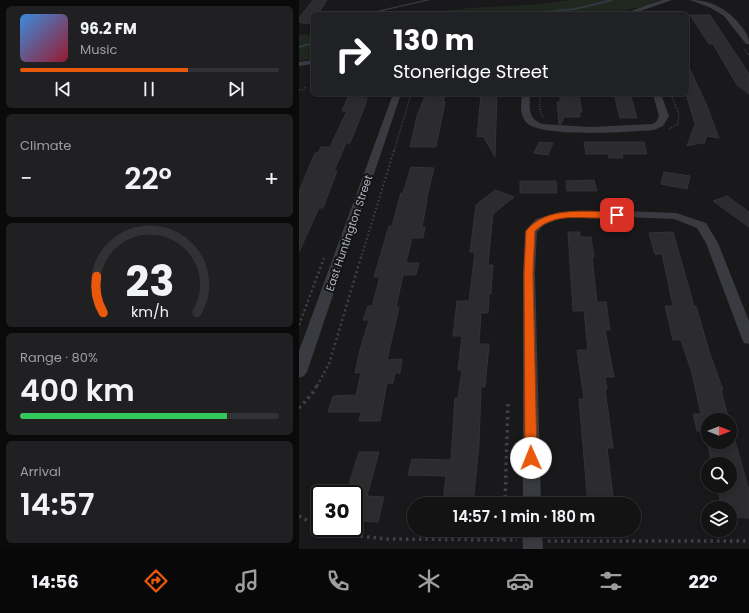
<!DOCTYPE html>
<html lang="en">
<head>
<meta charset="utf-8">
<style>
  body { margin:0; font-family:Poppins,sans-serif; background:#202022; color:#f1f3f6; height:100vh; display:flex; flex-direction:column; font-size:15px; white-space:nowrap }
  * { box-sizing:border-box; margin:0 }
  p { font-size:13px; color:#9d9ea0 }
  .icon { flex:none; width:22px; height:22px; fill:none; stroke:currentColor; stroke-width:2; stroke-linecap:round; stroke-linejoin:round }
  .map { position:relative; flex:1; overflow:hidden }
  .side { display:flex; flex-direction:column; gap:6px; padding:6px; background:#0a0a0b; width:299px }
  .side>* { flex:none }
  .top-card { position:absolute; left:12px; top:12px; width:378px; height:84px; border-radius:6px; box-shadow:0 2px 6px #0003,0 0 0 1px #323234; background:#202124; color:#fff; overflow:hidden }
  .needle { width:26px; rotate:90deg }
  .controls { position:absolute; left:402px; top:413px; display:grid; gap:8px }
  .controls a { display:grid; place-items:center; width:36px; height:36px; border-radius:50%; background:#131314; box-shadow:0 2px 6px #0003,0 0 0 1px #323234; font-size:20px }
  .speed { position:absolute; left:12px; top:485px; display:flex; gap:8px; font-size:20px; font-weight:700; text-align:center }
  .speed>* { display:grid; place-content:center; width:52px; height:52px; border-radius:50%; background:#131314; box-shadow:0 2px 6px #0003,0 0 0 1px #323234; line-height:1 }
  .speed .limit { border:2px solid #111; border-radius:6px; background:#fff; color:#111 }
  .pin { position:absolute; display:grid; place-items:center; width:34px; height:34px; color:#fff; margin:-17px; border-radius:8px; box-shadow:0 2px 6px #0006 }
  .me { position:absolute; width:44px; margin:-22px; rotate:359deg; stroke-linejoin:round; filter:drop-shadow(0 0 3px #0008) }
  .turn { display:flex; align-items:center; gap:14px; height:84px; padding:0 16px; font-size:18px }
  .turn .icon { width:52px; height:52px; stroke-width:2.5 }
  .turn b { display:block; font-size:28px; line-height:34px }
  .big { font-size:30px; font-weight:600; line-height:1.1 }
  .side .tile { flex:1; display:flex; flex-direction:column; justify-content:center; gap:6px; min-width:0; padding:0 14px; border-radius:6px; background:#202022 }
  .side .dial { align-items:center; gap:0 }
  .dial svg { height:104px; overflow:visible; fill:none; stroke:#323234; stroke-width:7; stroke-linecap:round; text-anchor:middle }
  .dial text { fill:#f1f3f6; stroke:none }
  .song { display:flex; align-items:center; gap:12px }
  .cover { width:48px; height:48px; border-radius:6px; background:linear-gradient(135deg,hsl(210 70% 55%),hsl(350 70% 35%)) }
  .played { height:4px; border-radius:2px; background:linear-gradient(90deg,#ea580c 65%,#323234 65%) }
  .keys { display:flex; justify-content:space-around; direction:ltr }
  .heat { display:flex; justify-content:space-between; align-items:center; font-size:22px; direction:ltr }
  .charge { height:6px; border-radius:3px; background:linear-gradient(90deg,#34c759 80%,#323234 0) }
  .trip { position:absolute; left:108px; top:497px; width:234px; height:40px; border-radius:20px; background:#131314; box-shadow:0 2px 6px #0003,0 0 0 1px #323234; font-weight:600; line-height:40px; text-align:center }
  .tab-bar { display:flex; height:64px; justify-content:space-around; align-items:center; background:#080808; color:#9d9ea0 }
  .tab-bar .icon { width:28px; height:28px }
  .tab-bar .selected { color:#ea580c }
  .tab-bar b { font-size:18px; color:#f1f3f6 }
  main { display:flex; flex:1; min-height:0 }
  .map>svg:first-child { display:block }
  .green { fill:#1f271f }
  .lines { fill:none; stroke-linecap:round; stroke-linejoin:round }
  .stream { stroke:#2e3940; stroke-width:2 }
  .building { fill:#2c2c2f; stroke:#333337 }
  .path-far3 { stroke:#404248; stroke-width:1.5; stroke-dasharray:1 1.5; stroke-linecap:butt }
  .path-far2 { stroke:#404248; stroke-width:2; stroke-dasharray:1.5 2.5; stroke-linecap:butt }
  .path-far1 { stroke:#404248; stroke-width:2.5; stroke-dasharray:2 3; stroke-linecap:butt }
  .path { stroke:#404248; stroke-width:3.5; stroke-dasharray:2.5 4; stroke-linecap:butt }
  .lane { fill:#3a3b41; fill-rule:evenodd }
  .street { fill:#3a3b41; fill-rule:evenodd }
  .route { fill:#ea580c; stroke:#983908 }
  .labels { text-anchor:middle; stroke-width:4; stroke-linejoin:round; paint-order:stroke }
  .street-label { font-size:11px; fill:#abb1bb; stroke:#141416 }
</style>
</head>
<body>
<main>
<section class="side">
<div class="tile">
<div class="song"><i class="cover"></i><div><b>96.2 FM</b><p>Music</p></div></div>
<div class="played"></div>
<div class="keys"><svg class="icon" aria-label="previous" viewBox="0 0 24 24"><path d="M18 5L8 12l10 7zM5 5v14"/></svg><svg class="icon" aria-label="pause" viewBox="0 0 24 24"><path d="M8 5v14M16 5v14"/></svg><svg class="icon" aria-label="next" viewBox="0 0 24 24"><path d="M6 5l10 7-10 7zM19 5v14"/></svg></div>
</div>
<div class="tile"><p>Climate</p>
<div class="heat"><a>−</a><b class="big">22°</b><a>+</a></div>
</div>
<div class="tile dial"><svg viewBox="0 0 100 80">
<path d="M14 69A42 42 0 1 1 86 69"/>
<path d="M14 69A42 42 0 0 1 9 41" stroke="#ea580c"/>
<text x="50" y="56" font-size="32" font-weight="700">23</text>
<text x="50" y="72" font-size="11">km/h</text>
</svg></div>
<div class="tile"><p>Range · 80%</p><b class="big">400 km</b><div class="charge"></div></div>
<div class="tile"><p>Arrival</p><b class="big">14:57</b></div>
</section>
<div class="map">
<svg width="450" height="549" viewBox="0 0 450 549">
  <rect width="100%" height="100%" fill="#19191b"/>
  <path class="green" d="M270,0H361L349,5L314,14H116L170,8L230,5Z
    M14,34V59L0,61V35Z"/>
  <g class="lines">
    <path class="stream" d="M227,14L276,9L313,0
      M0,47L14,43"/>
  </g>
  <path class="building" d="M14,0H28L19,14H14V21L8,24L0,22V18Z
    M391,15H411L450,74V94L438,85L414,44H410Z
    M388,63L408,106L420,138L408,136L405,144L401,143L388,146L396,124L388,97Z
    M50,94H65L63,98H68L66,106L51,143H47L35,171H38L24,208H20L0,252V191L16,153H19L22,147H31L48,111H43Z
    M182,94H198L196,157L184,136L178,137Z
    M261,94H280L283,112H280L281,117H265L262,124H260L258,102H261Z
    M315,94H331L338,118H321Z
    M126,96L146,97L144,101L146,102L137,147H111L118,116Z
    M240,142L254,143L249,155L235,153Z
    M285,142H345L348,154H323L324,158H310L309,154H287Z
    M112,167L135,168L127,201H128L123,227H126L124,238H113L107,263H120L117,275H104L97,307H100L88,360L103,359L101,373H96L94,383H88L81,421H60L62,412H29L34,396L57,395L62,373H56L61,350L70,320H64L69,306H73L81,277H75L90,226H93L102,193H104Z
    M365,172L391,176L388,189L362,184Z
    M295,180L298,191H268L267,181Z
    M221,181H257L258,193H221Z
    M196,190L215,197L194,214L189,265H194L192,294H190L189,313H182L180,344H190L186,387H182L180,445L174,504H144L147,476L109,475L113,459L152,460L156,398H159L163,370H159L163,336H154L158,301H170L176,252H171L177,205Z
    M428,196L450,212V227L414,201Z
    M269,232H281V237H292L295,257H293L298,302H307L311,330H306L315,377H306L308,389H306L314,448H308L315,504H289L280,399H285L278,350H289L285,311H274Z
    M374,232L395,306H397L410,351L424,390H422L430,420H409V431H398L394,414H402L393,373L382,340H374L366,306H374L363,254H356L350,233Z
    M434,434L450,490V518L431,517V508H423L418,486H431V464H413L408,442H431V435Z
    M60,452H80L68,496L85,497L79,522L63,521L65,512H55V494H47Z"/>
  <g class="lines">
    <path class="path-far3" d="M446,50L450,55
      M0,90H5L7,86
      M241,94V110L244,117
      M370,129L379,124L380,115L372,94
      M95,151L112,94"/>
    <path class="path-far2" d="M63,255L95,150"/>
    <path class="path-far1" d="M0,325L25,258
      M18,386L30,364L63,254"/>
    <path class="path" d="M0,408L13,394L18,385
      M206,504L209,404
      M0,516L21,527
      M24,528L33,533L87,539L218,540
      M204,540L205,530
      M249,541H450"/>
    <path class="lane" d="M126,0H131L70,14H64Z"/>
    <path class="street" d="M363,0H373L333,14H323Z
      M391,0C413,0 430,10 443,27C447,33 450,36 450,44H447L425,16L412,8Z
      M14,60V64L0,66V62Z
      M94,94H102L8,372L5,376L0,378V351Z
      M223,94H231C231,108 228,118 243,124L291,127L353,124L357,122L360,116L354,94H362L370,116L364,126L355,130C332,132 243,138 228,123C220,115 222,104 223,94Z
      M325,211L377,213L407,223L419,243L450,321V344L445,343L443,339L407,243L398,228L375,219L325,217L262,218L245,225L238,232L236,273L242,504H224V273L226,231L237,219L261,212Z
      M223,530H243L244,549H224Z"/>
  </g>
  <path class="route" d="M318,212L321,213V216C292,223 260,208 236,231L234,273L238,458L237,462L232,463L228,462L226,458L225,273L227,231C247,205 290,212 318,212Z"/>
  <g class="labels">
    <g class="street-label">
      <text transform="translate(50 233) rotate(-71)" y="4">East Huntington Street</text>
    </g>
  </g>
</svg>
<div class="controls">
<a><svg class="needle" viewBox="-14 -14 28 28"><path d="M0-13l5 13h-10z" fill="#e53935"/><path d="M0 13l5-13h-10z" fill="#9d9ea0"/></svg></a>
<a><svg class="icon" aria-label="search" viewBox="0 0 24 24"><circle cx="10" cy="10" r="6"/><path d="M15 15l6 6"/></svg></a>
<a><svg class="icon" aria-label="layers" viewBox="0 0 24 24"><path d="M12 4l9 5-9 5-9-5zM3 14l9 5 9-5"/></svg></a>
</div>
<div class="speed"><div class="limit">30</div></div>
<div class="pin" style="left:318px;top:215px;background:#d93025"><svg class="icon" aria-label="arrive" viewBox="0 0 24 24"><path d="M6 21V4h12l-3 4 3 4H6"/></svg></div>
<svg class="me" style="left:232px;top:458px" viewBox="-20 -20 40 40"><circle r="19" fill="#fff"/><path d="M0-13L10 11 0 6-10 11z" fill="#ea580c"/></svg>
<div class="trip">14:57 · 1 min · 180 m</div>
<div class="top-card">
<div class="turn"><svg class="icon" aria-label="right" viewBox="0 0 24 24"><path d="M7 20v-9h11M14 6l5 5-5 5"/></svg><div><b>130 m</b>Stoneridge Street</div></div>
</div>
</div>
</main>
<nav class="tab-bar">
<b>14:56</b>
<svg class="icon selected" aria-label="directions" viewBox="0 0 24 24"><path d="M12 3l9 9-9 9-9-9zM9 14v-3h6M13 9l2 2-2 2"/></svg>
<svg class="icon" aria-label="music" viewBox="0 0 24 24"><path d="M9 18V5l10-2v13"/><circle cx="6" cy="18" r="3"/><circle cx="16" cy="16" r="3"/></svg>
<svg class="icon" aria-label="phone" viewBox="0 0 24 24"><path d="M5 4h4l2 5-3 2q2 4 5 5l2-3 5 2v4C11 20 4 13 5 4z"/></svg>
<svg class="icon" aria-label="climate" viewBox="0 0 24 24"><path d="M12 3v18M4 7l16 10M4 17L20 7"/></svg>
<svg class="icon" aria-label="car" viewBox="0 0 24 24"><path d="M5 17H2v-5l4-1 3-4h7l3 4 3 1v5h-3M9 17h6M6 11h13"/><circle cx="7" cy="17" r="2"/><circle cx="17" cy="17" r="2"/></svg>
<svg class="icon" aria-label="filters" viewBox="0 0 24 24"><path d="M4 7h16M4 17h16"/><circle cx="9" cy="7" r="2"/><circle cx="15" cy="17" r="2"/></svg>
<b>22°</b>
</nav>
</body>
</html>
